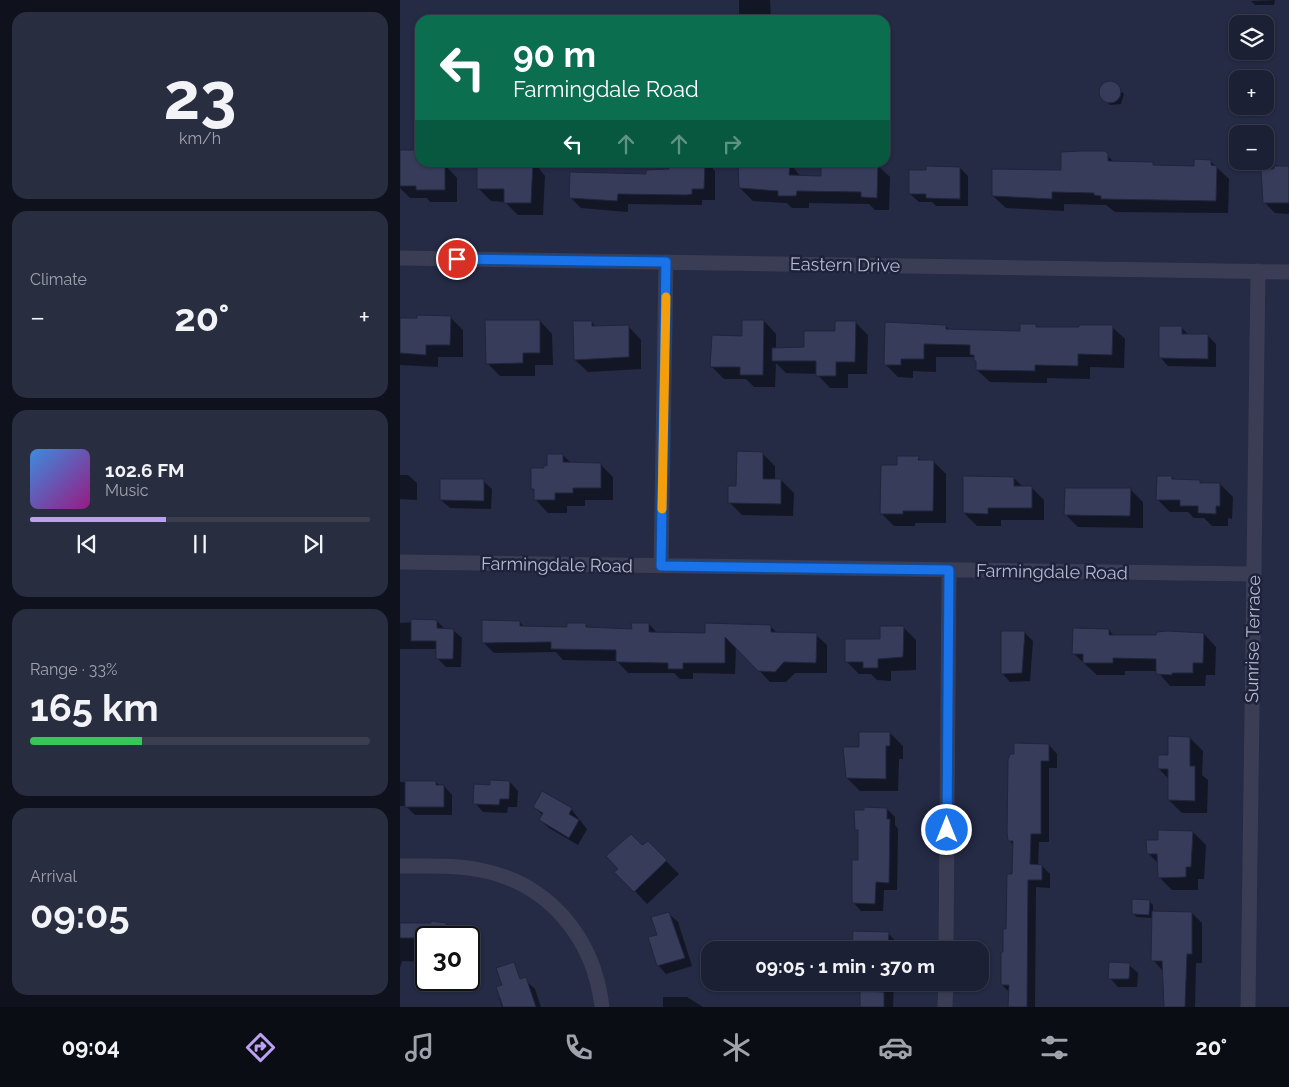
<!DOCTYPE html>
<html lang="en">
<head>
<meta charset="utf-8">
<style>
  body { margin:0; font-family:Raleway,sans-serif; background:#292d40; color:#f1f3f6; height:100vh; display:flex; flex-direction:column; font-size:19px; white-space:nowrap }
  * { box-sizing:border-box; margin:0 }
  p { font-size:16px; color:#a0a3ac }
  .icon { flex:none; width:28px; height:28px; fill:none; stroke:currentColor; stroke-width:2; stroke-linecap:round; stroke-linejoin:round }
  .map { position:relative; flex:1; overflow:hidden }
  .details { display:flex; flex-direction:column; gap:12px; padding:12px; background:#0f121d; width:400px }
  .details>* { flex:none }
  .top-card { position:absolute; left:15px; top:15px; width:475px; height:152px; border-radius:15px; box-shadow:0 1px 4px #0004,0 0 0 1px #3a3e4f; background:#0b6e4f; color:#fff; overflow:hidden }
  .controls { position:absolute; left:829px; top:15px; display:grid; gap:10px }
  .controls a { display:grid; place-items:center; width:45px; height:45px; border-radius:10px; background:#1c2034; box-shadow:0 1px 4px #0004,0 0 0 1px #3a3e4f; font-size:25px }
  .speed { position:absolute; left:15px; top:926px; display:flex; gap:10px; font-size:25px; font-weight:700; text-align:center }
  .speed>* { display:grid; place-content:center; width:65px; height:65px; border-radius:50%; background:#1c2034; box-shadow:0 1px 4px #0004,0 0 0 1px #3a3e4f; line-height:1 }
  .speed .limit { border:2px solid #111; border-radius:8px; background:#fff; color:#111 }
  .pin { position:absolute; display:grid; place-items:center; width:42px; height:42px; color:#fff; margin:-21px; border:2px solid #fff; border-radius:50%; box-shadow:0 1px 5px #0007 }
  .me { position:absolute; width:55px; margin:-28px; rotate:0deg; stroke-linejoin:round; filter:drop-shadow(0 0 4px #0008) }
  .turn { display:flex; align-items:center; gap:18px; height:105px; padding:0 15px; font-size:22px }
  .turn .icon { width:65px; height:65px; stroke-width:2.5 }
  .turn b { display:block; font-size:35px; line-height:42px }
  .lanes { display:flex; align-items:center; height:48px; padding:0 15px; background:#0003; justify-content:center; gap:25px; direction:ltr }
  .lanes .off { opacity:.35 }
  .big { font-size:38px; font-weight:700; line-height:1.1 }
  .details .tile { flex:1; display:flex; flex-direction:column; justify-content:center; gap:8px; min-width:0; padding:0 18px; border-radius:15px; background:#292d40 }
  .details .dial { align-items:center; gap:0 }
  .dial b { font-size:65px; line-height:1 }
  .song { display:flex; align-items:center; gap:15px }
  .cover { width:60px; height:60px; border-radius:8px; background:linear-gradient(135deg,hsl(210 70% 55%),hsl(310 70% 35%)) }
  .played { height:5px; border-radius:2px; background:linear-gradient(90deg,#bca0f2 40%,#3a3e4f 40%) }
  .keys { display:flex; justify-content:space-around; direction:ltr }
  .heat { display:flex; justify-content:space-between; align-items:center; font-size:28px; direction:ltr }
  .charge { height:8px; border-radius:4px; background:linear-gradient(90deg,#34c759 33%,#3a3e4f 0) }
  .trip { position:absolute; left:301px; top:941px; width:288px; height:50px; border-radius:15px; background:#1c2034; box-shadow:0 1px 4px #0004,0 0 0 1px #3a3e4f; font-weight:700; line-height:50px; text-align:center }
  .tabs { display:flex; height:80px; justify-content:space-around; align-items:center; background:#0b0d15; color:#a0a3ac }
  .tabs .icon { width:35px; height:35px }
  .tabs .selected { color:#bca0f2 }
  .tabs b { font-size:22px; color:#f1f3f6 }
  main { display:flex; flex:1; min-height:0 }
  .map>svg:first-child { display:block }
  .shadow { fill:#0007 }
  .building { fill:#373c5b; stroke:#21243c }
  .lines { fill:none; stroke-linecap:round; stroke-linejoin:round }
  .street { stroke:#3a3d54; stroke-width:15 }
  .route-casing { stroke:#114b97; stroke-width:12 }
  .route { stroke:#1a73e8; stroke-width:9 }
  .slow { stroke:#f59e0b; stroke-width:9 }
  .labels { text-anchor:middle; stroke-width:5; stroke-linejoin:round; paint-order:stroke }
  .street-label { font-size:18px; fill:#b8bace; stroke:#1e223a }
</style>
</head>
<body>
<main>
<section class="details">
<div class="tile dial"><b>23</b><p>km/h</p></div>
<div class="tile"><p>Climate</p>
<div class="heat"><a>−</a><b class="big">20°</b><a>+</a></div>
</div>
<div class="tile">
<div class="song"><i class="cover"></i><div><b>102.6 FM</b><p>Music</p></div></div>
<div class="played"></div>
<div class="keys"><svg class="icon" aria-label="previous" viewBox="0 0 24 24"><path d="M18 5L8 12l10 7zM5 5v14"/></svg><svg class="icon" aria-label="pause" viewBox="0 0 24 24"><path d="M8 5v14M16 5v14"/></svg><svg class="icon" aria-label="next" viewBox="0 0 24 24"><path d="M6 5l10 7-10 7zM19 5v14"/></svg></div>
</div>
<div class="tile"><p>Range · 33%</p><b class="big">165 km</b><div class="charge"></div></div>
<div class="tile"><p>Arrival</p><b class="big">09:05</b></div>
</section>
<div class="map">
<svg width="889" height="1007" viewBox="0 0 889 1007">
  <rect width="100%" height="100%" fill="#252a45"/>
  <path class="shadow" d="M339,0H370L371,20H347L339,13Z
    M875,0L874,5H855L851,1Z
    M712,82L724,94L721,104L710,105L702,97V86Z
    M0,151H20V162H42L57,178V202H30L27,198H10L0,188Z
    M705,153L715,163L795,167L810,161L829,179L828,213L715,212L706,205L664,204V211L606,208L593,196Z
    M113,162H134L145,176L143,215H118L105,202L91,201L78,188Z
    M271,162H307L315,171V200H302V205L228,204V212L181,208L170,197L271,170Z
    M340,162H389L401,177H422L477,165L490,177L489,210H475L469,204L409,203V208H392L387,203L353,201L340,188Z
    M560,168L568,176V206H536L532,202H519L510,194Z
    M889,168V214L875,213L865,203Z
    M50,317L63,330V357H38V367L0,365V319Z
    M140,321L152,334L153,365H135V376H100L87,363Z
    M364,321L376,334V349L405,348L455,322L468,335L467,374H448V388H430L417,374L386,373L376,363L375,387H354L346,379H324L311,366Z
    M192,322L196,327H229L241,340V369L188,372L175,360Z
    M635,325L638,328L712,327L725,339L724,368L690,367V379L647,378V383L590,382L577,370V364L574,357H536V372L513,371V378L498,377L486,365L546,326L550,330L621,332Z
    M782,328L789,335L808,336L816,344V367L768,366L760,357Z
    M362,453L375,466V480H381L394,493L393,516L342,515L329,502Z
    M163,455L172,464H200L213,477V500H185V506H167V513H148L136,500V492L132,489L145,469Z
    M518,458L522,461H533L546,474V523H515V526H494L481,513L499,466Z
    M0,475H8L17,483V500L0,499Z
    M772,477L776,481L820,484L833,497L832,519L828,518V526H812L804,518H794L788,512H770L758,500Z
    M614,478L623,487H631L644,500V520H601V526H577L564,513Z
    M83,481L92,489L91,509L50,508L41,500Z
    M730,489L743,502V528L678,527L665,514Z
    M37,621L46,630H53L62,638L61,667H46L38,659V649H0V623Z
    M120,622L125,628H168L185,624L190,629L233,630L249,624L258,634H306L370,626L378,634L416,635L427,645V673H395L386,682H370L336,646L335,674L293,673V679H280L274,673H228L217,661L163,660L156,652L94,653L83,642Z
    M503,627L516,640V670L491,671V681L477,680L471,674H459L446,661Z
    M709,630L714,636L804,634L816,647L815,675H806L805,686H770L757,671H725V675H697L673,653Z
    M624,632L633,641L630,681L610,682L602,673Z
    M490,733L503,746V759H499L498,791H460L447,778L460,748Z
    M790,738L803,751L802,775L808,780L807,813H782L769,800V779L759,769L769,756Z
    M649,745L657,754V768H649V842H639L638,866H642L650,874V888L636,887L635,1007H610V993L602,985L614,846L609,840L610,760Z
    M0,782L36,783L44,786L52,795V815H15L6,806H0Z
    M110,782L118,791L117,807H108L107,813L83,812L75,803L91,786Z
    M134,807L171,809L187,829L178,845L149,828L140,820L143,815Z
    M487,809L495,817V825L498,829L497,890H484L483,911H461L453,902L460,861L459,832L456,829Z
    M793,832L806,845L804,879H798V890H772L759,877V864L748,853L759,841Z
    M248,843L279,874L247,904L235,891L243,847Z
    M749,901L753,905V913H792L802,923V963H796L795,1007H765L763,971L753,960V918L737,917L733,914Z
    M269,914L278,922L292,966L266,974L258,965V936Z
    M0,924H46L55,933L56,938H26V962L2,961L0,968Z
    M488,933L496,942V950H453Z
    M729,965L738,973L737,987H718L710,978Z
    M126,981L135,989L141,1007H102L99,998Z
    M464,982H494L493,1007H461Z
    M263,997H287L303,1007H263Z"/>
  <path class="building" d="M699 92a11 11 0 1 1 22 0a11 11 0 1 1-22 0Z
    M0,150H20V162L45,164V190H16V186H0Z
    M681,151H705L708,154V161L753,162V165L794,166V159L811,160V165L817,166L816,201L701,199V196L694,195V193L652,192V199L592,196V169L661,170V152Z
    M77,162H133L131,203H104V189H77Z
    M269,162H305L304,189H292V194L286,195L218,194L217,201L169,198L170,172L246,174V170L269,169Z
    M338,162L390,164L389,175L421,176V162L478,163L477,198L461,197V192L397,191L396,196H378V191L339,188Z
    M526,166L560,167V199L526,198V194H509V170H526Z
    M874,166H889V203H863L861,169H874Z
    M17,315L51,316L50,345H26V355L0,353V318H17Z
    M85,320H140V353H123V363L86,364Z
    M342,320H364L363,375H340V367H310L312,335L342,336Z
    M173,321H192V326L229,325V357L174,360Z
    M435,321H456L455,362H436V376H416V361H372V348L404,347V331H435Z
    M485,322L546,325V329L620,331V324H636V327H679V325H713L712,355L678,354V366L635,365V371L576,370V361H574V355H570V345L524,344V359H501V365H484Z
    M759,326H782V334H808V359L759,358Z
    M337,451L363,452V479H381V504L328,503V486H336Z
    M147,454H163V462L201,463V488H173V493H155V500H134V489H131V468H144V465L147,466Z
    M497,456H519L518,460H534L533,511H503V514H480L481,465H497Z
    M563,476L614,477V486H632V508H588V514L563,513Z
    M757,476H772V479L800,480V483H820V506H816V514L798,513V506H780V500H756Z
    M40,479H84V501L40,500Z
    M665,488H731L730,516L664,515Z
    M11,619L37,620V628L54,629L53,659H36V641H11Z
    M82,620L120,621V626L167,627V623H186V627L232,629L231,623H249V632L305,633V623L371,625V632L417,633L416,663L384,662L375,672L358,671L325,637V663H283V669H268V663L216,662V650L151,649V642L82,643Z
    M480,626H504L503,657L478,659V668H463V662H445V639H480Z
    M673,628L709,629V635H756L757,632L768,631L804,633L803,663H793V673H772V675L756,674V659L713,658V663H683V654H672Z
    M601,631H625L622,673L601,674Z
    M459,732H490V746H486V779L446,778L443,747H459Z
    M768,736L790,737V766H795V801L768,800V769H758V755H768Z
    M614,743L649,744V761H641V834H631L630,864L642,865V880H628L627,1007H608L609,985H601V952H603V929H606L607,874H612L613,841H608L607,832L608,760L610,754H614Z
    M90,780L110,781L109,799H100L99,805L73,804L74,784L90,785Z
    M5,781H36V785H44V807H5Z
    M142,791L172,808L169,814L179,820L169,838L139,820L143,813L133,807Z
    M464,807L487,808V819H490L489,883L476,882L475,904L452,903V860H458V830H455L454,810H464Z
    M758,830L793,831L791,867H786V877L758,878L757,854H747L746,840H758Z
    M231,834L242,845L248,841L267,860L234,892L214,872L218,869L206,856Z
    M732,899L750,900L749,915L732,914Z
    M752,911L792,912V954H787L785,1007H764L762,961H751Z
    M269,912L285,958L257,966L248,937L257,935L251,917Z
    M31,921L46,923L51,938H0V923H31Z
    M453,931L489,932L488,950H452Z
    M114,962L120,979L126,977L136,1007H103L96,987L102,985L96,968Z
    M709,962L730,963L729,979H708Z
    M460,991L484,992V1007H460Z"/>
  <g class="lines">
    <path class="street" d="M0,258L889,272
      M0,562L854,574
      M261,566L266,262
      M0,866C26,866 54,865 80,870C149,883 194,938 202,1007
      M546,950L549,570
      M545,1007L546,982
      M848,1007L858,271"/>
  </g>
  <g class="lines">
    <g class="route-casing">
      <path id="route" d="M57,259L266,262L261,566L549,570L547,830"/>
    </g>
    <use href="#route" class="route"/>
    <path class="slow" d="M262,509L266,297"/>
  </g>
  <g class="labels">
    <g class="street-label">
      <text transform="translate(445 265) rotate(1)" y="6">Eastern Drive</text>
      <text transform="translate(157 565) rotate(1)" y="6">Farmingdale Road</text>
      <text transform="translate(652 572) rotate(1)" y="6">Farmingdale Road</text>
      <text transform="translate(853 639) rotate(-89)" y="6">Sunrise Terrace</text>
    </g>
  </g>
</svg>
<div class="controls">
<a><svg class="icon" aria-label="layers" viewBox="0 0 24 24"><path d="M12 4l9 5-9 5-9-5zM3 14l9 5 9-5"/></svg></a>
<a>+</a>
<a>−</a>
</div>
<div class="speed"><div class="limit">30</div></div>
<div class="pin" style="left:57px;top:259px;background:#d93025"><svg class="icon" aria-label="arrive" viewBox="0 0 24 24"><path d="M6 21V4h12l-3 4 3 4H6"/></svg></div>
<svg class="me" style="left:547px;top:830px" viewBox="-20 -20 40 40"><circle r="17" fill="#1a73e8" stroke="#fff" stroke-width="3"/><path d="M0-11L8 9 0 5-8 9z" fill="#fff"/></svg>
<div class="trip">09:05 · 1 min · 370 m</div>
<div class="top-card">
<div class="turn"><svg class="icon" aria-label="left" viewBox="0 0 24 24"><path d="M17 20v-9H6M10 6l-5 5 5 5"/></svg><div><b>90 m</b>Farmingdale Road</div></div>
<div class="lanes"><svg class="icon" aria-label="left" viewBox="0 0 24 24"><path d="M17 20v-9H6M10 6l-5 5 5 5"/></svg><svg class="icon off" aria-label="ahead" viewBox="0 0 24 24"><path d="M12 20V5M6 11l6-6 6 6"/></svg><svg class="icon off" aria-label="ahead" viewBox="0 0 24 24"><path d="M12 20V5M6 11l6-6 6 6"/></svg><svg class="icon off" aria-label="right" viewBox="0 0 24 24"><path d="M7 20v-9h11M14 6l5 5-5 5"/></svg></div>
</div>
</div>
</main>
<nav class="tabs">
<b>09:04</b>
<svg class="icon selected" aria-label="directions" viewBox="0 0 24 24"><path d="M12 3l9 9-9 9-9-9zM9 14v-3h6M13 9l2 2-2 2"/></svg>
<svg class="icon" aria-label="music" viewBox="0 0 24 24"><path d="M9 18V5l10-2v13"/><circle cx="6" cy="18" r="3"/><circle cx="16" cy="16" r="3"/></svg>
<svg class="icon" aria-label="phone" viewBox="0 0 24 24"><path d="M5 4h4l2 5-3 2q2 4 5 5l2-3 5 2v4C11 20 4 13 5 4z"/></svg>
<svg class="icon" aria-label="climate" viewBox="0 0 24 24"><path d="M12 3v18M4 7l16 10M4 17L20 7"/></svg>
<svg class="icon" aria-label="car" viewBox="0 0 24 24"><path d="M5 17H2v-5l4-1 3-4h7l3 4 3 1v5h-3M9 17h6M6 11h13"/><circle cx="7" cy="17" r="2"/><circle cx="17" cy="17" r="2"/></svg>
<svg class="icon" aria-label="filters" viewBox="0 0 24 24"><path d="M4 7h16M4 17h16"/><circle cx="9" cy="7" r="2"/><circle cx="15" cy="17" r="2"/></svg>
<b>20°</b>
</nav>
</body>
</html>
